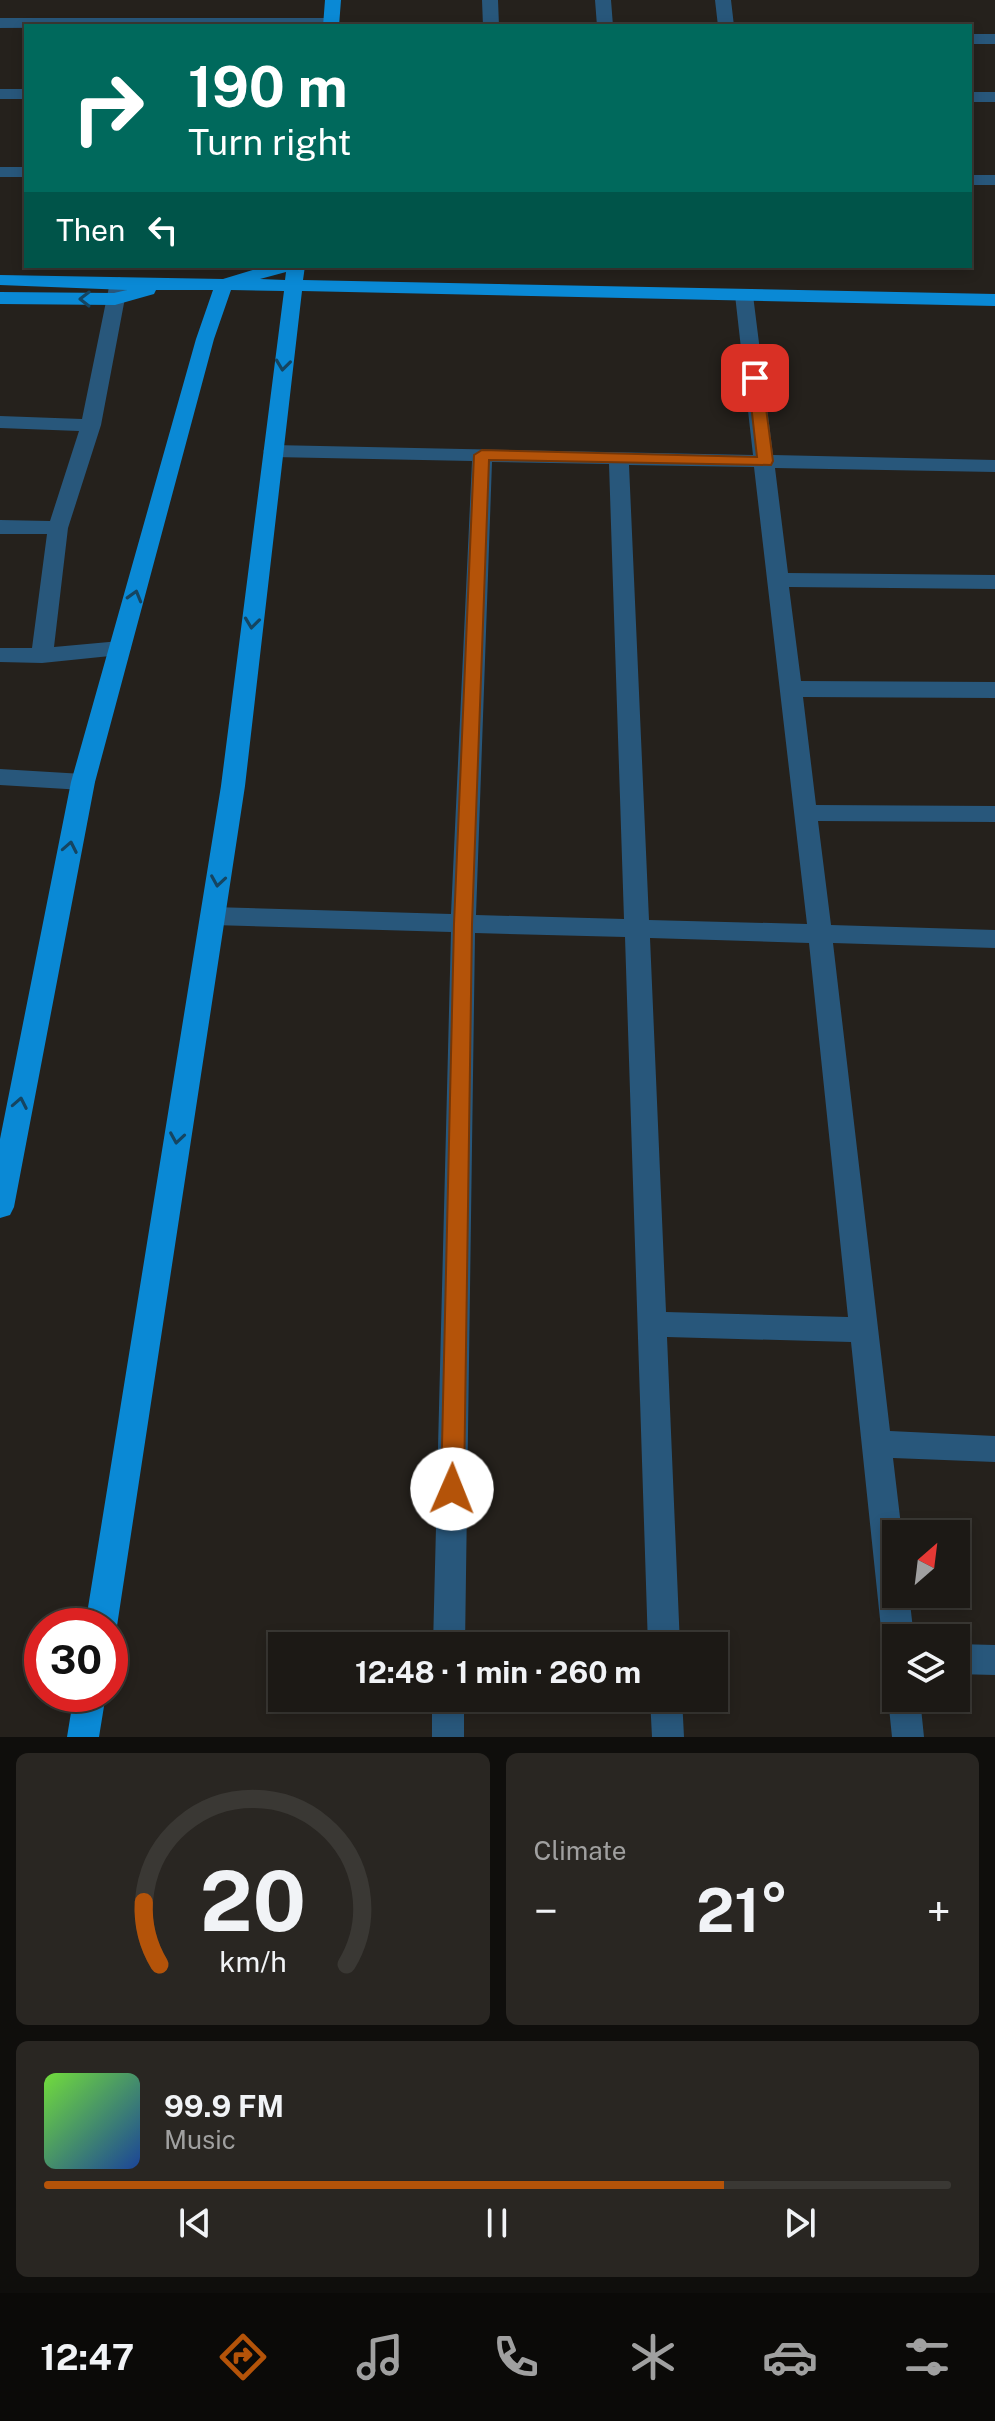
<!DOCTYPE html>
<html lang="en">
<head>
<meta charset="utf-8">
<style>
  body { margin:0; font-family:"Public Sans",sans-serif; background:#292622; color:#f1f3f6; height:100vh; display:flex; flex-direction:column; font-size:30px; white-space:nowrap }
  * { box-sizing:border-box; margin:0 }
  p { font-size:26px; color:#a0a0a0 }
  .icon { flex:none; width:44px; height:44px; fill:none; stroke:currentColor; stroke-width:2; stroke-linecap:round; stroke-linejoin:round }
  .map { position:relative; height:1737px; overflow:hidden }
  .side { display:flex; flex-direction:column; gap:16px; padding:16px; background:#0f0e0c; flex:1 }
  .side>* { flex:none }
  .guide { position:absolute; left:24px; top:24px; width:948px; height:244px; border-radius:0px; box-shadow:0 4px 12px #0003,0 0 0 2px #3a3834; background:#00695c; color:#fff; overflow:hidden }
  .needle { width:52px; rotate:28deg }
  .fabs { position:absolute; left:882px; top:1520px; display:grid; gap:16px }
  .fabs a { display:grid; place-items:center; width:88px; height:88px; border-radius:0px; background:#1c1915; box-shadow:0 4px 12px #0003,0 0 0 2px #3a3834; font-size:40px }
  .speed { position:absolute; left:24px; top:1608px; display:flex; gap:16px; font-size:40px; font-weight:700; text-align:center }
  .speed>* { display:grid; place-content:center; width:104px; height:104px; border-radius:50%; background:#1c1915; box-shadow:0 4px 12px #0003,0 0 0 2px #3a3834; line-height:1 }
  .speed .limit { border:12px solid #d22; background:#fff; color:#111 }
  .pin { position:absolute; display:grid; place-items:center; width:68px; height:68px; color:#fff; margin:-34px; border-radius:16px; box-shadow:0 4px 12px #0006 }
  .me { position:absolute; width:88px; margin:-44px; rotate:1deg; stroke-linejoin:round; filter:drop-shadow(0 0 6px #0008) }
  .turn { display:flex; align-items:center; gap:28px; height:168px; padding:0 32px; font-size:36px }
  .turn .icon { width:104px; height:104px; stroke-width:2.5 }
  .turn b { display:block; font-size:56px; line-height:68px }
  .then { display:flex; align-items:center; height:76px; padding:0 32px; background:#0003; gap:16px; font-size:30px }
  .big { font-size:60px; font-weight:700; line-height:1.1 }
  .side .card { flex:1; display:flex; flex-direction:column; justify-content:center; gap:12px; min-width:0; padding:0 28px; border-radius:12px; background:#292622 }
  .side .dial { align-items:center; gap:0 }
  .dial svg { height:208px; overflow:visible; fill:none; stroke:#3a3834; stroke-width:7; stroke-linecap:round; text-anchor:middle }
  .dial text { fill:#f1f3f6; stroke:none }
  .song { display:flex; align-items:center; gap:24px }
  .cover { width:96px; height:96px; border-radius:12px; background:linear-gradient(135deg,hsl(100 70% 55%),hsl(220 70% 35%)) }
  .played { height:8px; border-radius:4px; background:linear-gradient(90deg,#b45309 75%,#3a3834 75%) }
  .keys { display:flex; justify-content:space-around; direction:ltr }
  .heat { display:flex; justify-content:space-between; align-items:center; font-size:44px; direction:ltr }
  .side .tiles { flex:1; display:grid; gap:16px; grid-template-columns:1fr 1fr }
  .card:last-child { grid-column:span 2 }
  .trip { position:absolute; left:268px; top:1632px; width:460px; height:80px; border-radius:0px; background:#1c1915; box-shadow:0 4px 12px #0003,0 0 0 2px #3a3834; font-weight:700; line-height:80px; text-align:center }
  .tabs { display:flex; height:128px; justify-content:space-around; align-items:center; background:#0b0a08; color:#a0a0a0 }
  .tabs .icon { width:56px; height:56px }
  .tabs .current { color:#b45309 }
  .tabs b { font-size:36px; color:#f1f3f6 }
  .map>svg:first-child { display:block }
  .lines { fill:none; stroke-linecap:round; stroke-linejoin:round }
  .minor { fill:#28577b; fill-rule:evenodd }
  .major { fill:#0a89d5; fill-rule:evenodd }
  .oneway { stroke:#154561 }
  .route { fill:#b45309; stroke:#753606; stroke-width:2 }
</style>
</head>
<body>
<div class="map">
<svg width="995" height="1737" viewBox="0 0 995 1737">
  <rect width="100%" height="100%" fill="#25211c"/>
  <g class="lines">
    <path class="minor" d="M482,0H498L499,26H483Z
      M595,0H611L613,26H597Z
      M715,0H731L734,26H718Z
      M0,18H331L339,23L337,26L0,28Z
      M970,34H995V44H970Z
      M0,89H26V99H0Z
      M970,92H995V102H970Z
      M0,167H26V177H0Z
      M970,175H995V185H970Z
      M119,277L128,282L101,425L68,528L54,647L120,641L128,643L131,648L128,653L120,655L42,663L0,662V648H32L47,534H0V520L50,521L79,431L0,428V416L82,419L110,282Z
      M744,289L753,295L773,455L995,460V472L775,468L788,573L995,575V589L789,587L801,681L995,682V698L803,697L816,805L995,806V822L818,821L831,925L995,930V948L833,943L890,1431L995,1436V1462L893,1458L902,1534H896V1594H909L914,1638H896V1652L887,1649L882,1638L851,1342L667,1337L680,1646H648L625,937L475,933L465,1646H433L451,932L213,925L204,922L201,916L204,910L213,907L451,914L472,461L273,457L263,451L273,445L753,455L735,295ZM492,462L609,464L624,919L476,915ZM629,465L754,467L807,924L649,920ZM650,938L809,943L848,1317L666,1312Z
      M0,769L83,774L91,776L95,782L91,788L83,790L0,785Z
      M956,1644L995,1645V1675L956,1674Z
      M896,1686V1698H920L924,1737H892L888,1698Z
      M432,1698H464V1737H432Z
      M650,1698H682L684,1737H652Z"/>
    <path class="major" d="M325,0H341L339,26H323Z
      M266,266H305L303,280L995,294V306L302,291L245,786L117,1626L110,1637V1626H85L221,786L284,291L231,290L214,339L95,782L14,1207L10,1215L0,1218V1139L71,782L196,339L213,290H156L154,294L115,305L0,304V292L114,293L127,290L0,285V275L223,279ZM286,272L285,280L260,279Z
      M74,1694H106L99,1737H67Z"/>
  </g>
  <defs><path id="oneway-chevron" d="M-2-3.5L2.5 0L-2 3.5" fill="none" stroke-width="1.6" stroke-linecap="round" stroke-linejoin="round" transform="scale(2)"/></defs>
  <g class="oneway">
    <use href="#oneway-chevron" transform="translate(85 299) rotate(-179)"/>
    <use href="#oneway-chevron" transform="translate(283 365) rotate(97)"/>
    <use href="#oneway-chevron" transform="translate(135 596) rotate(-74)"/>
    <use href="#oneway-chevron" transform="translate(252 623) rotate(97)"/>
    <use href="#oneway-chevron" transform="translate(70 847) rotate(-79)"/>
    <use href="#oneway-chevron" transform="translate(218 881) rotate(99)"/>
    <use href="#oneway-chevron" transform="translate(20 1103) rotate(-79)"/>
    <use href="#oneway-chevron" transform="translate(177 1138) rotate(99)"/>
  </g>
  <path class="route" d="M755,374L762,378L773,461L771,465L489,460L472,924L464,1489L460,1496L452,1499L444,1496L441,1489L454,924L474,455L482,450L757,457L748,378Z"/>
</svg>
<div class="fabs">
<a><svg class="needle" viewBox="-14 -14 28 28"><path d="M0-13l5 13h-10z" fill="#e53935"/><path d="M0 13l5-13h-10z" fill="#a0a0a0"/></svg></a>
<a><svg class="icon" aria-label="layers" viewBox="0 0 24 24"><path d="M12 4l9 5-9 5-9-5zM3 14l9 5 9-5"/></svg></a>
</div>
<div class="speed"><div class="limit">30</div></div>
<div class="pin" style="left:755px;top:378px;background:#d93025"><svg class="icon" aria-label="arrive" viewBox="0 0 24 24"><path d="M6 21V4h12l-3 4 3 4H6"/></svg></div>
<svg class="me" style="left:452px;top:1489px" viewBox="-20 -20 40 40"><circle r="19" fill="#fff"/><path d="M0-13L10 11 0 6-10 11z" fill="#b45309"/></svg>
<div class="trip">12:48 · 1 min · 260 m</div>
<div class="guide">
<div class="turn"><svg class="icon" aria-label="right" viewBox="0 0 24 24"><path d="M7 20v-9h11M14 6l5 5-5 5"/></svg><div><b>190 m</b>Turn right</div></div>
<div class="then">Then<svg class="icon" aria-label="left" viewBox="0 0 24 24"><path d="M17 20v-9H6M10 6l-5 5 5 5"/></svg></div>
</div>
</div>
<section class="side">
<div class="tiles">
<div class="card dial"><svg viewBox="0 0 100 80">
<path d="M14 69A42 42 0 1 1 86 69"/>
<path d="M14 69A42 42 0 0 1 8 45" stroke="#b45309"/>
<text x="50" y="56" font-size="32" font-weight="700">20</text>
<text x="50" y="72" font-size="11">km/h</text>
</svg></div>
<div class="card"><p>Climate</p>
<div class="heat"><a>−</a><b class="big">21°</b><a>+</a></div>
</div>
<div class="card">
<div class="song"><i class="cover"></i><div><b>99.9 FM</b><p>Music</p></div></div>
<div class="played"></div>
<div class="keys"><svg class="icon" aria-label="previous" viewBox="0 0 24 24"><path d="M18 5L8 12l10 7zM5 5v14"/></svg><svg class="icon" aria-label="pause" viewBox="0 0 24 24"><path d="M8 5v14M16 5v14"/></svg><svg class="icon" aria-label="next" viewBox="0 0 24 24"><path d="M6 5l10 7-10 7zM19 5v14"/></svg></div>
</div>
</div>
</section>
<nav class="tabs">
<b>12:47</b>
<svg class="icon current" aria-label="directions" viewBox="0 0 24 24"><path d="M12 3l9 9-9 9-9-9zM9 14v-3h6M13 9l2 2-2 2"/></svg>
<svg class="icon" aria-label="music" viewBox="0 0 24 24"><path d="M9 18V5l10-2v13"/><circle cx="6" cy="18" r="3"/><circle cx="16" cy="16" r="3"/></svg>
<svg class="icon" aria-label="phone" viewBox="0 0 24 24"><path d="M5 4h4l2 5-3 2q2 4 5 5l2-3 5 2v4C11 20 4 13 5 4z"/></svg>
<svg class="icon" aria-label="climate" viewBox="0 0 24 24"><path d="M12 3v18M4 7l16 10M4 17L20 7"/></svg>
<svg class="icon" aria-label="car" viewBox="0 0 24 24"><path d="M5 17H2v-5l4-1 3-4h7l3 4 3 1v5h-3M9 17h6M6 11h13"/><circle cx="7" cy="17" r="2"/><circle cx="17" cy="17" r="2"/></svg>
<svg class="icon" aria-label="filters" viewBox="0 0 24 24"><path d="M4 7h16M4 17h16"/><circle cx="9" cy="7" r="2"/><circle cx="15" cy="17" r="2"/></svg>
</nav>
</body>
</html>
